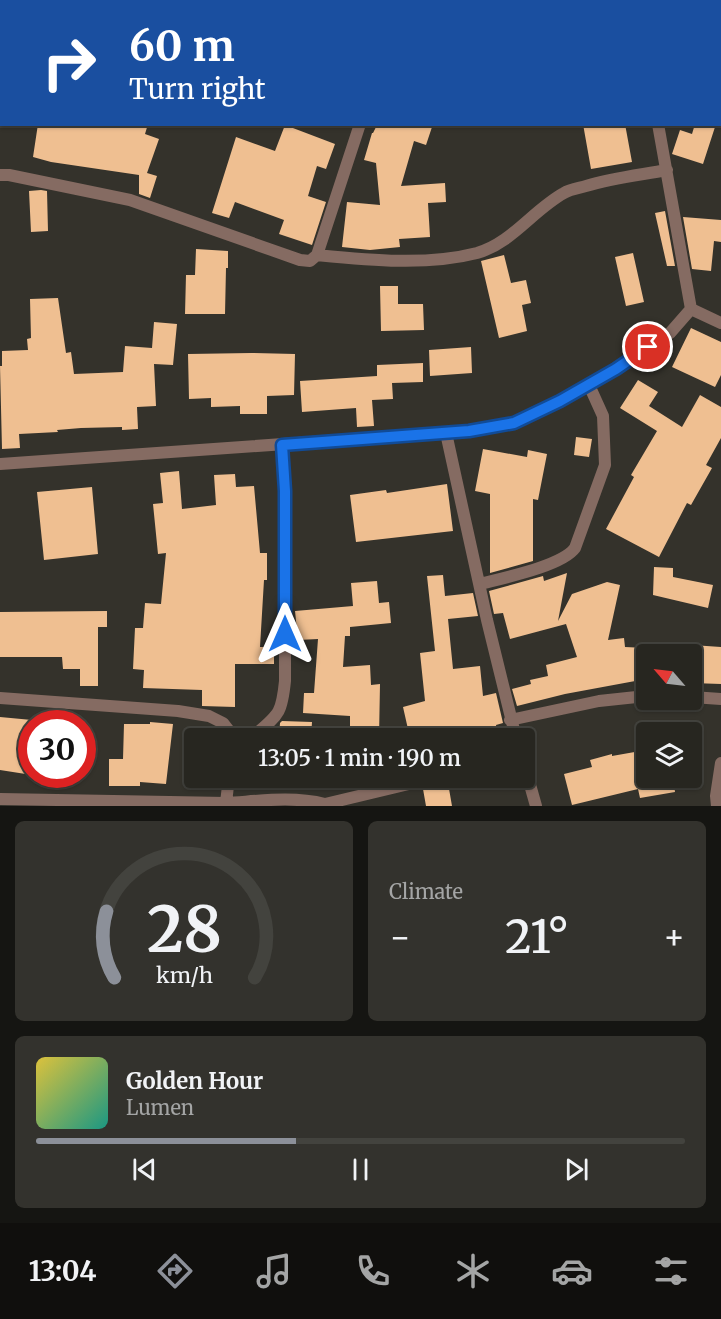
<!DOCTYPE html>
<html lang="en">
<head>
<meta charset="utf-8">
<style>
  body { margin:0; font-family:Merriweather,serif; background:#33322d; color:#f1f3f6; height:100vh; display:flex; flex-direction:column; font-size:22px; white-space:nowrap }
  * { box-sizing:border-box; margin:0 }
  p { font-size:20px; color:#a4a5a5 }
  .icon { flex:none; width:33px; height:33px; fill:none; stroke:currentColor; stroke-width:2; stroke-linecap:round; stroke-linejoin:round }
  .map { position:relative; height:806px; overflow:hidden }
  .details { display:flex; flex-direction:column; gap:15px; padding:15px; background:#151512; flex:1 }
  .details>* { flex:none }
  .hud { position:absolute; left:0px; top:0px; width:722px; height:126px; box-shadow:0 2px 4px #0004,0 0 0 2px #43433e; background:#1a4fa0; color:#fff; overflow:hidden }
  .needle { width:39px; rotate:298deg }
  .buttons { position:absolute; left:636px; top:644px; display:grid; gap:12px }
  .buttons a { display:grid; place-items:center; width:66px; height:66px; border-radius:6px; background:#272620; box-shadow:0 2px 4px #0004,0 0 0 2px #43433e; font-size:30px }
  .speed { position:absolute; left:18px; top:710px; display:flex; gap:12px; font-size:30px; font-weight:700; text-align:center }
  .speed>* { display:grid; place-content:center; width:78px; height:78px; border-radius:50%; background:#272620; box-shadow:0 2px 4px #0004,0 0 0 2px #43433e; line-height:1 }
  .speed .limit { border:9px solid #d22; background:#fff; color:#111 }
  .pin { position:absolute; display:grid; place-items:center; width:51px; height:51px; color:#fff; margin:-26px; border:3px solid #fff; border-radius:50%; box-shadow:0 2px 6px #0007 }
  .me { position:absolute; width:66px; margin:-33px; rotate:0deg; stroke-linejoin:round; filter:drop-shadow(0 0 4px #0008) }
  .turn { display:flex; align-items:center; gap:21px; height:126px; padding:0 30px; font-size:27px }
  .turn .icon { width:78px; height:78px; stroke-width:2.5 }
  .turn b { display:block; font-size:42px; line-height:51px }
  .big { font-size:45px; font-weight:600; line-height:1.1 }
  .details .widget { flex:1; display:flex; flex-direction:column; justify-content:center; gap:9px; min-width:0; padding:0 21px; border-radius:9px; background:#33322d }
  .details .dial { align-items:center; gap:0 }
  .dial svg { height:156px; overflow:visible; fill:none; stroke:#43433e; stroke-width:7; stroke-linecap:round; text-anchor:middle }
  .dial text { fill:#f1f3f6; stroke:none }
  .song { display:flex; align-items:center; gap:18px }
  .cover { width:72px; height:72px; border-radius:9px; background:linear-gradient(135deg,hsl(50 70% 55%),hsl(170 70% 35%)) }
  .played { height:6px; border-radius:3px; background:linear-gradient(90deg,#8c9099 40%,#43433e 40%) }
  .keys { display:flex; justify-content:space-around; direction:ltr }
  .heat { display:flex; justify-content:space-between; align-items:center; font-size:33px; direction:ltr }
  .details .tiles { flex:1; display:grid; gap:15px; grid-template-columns:1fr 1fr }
  .widget:last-child { grid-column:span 2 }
  .trip { position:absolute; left:184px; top:728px; width:351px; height:60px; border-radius:6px; background:#272620; box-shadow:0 2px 4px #0004,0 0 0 2px #43433e; font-weight:600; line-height:60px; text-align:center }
  .dock { display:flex; height:96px; justify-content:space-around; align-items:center; background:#100f0d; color:#a4a5a5 }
  .dock .icon { width:42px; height:42px }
  .dock .on { color:#8c9099 }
  .dock b { font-size:27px; color:#f1f3f6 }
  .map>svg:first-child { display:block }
  .building { fill:#efbf91 }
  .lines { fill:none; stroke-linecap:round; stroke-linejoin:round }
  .street { stroke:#856b62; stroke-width:12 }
  .route-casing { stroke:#114b97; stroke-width:15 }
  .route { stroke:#1a73e8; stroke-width:10 }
</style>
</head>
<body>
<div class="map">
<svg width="721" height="806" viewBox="0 0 721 806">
  <rect width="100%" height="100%" fill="#34322b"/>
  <path class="building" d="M38,124H148L145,134L159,139L147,173L157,176L150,198L139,194V175L51,162L33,157Z
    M374,124H433L426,145L414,141L401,186L445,183L446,202L428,203L430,237L399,239L400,247L370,250L342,247L347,202L380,205L376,163L364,160L372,133H373L376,127Z
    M583,124H625L632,162L591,169Z
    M695,124L715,127L703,164L672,154L680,130L692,134Z
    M285,125L335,144L326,169L317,166L308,196L326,202L312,245L279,234L284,220L235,202L229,218L212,213L236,137L275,151Z
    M41,190L47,191L48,231L31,232L29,191Z
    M665,211L675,266H667L655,213Z
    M683,217L721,220V242L714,241L711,271L692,269Z
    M196,249L228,251V268H226L225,314H185L186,275H195Z
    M633,253L644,302L626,306L615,257Z
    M504,255L511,283L526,280L531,303L522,305L527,331L499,338L481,261Z
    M380,286H398V304H423L424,330L381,331Z
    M58,298L66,353L71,352L74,374L123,372L125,346L152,348L154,322L177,324L173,365L154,364L156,406L137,407L138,429L122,430V427L81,428L57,430L58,432L19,434L20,448L2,449L0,366H2V351L28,350L27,339L31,338L30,299Z
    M691,328L721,342V375L715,387L672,367Z
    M471,347L472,373L430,376L429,350Z
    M251,353L295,354L294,395L267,396V414H240V406L211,407V398L189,399L188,354Z
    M423,363V382L392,383L393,399L372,400L374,426L357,427L356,408L302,412L300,381L377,376V365Z
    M638,380L658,392L649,406L682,427L700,395L721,407V438L706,465L712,468L691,505L687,503L659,557L606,529L634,477L631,475L657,431L620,408Z
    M576,437L592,439L589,457L574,455Z
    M483,449L527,457L528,450L547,454L538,500L533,499V561L490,573V494L475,491Z
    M179,471L182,509L216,505L214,475L235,474L236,487L254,486L260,553H267V580H264L260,647H274V664H235V707L202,706V690L143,688L144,670L133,669L135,628H143L145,603L161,604L166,553L158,554L153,504L163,503L160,473Z
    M447,484L453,531L356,542L350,495L386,490L387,493Z
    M92,487L98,554L44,560L37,492Z
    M654,567L673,568V577L713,585L708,608L653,595Z
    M567,573L558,621L572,594L607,582L620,585L608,640L624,638L625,647L646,648V679L565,694L517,706L512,689L531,684L530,680L548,676L546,665L577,657L566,624L510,639L503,613L494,614L489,591L543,576L544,581Z
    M443,575L445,596L473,593L478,616L448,619L453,669L480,666L483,696L496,693L503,723L496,725L498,738H410L403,707L425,701L420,653L435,651L427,576Z
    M377,581L379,603L389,602L391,623L350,627V636H345L343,667L370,665L371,685L380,684L379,738H350V716L303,713L304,693H314L318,639L298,640L295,611L353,606L351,583Z
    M107,611V627H98V686H80V669H63L62,657H0V612Z
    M692,645L721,647V684L692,683Z
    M0,717L32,720V775L0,770Z
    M282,721L312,722L311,738H279L280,723Z
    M150,722L173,724L166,784L140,782V786H109V759H123L124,724H150Z
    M646,750V777H673L675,792L640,798L638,789L572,805L564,774L592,767L590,760L612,754V756Z
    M448,783L452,806H426L423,789Z"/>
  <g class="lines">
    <path class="street" d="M543,0L546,2
      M403,2L404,0
      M720,115L721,116
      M0,175H9L130,200L300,260L310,261L317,255L360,124
      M317,255C368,260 427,266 477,253C512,243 533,210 564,193C570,189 579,188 586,186C612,178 640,175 667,170
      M691,309L721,323
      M446,433L487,620L516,738
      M0,464L469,431L514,423L560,401L616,369L670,333L691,309L658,124
      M480,584C503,578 562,566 575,548L605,465L603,416L589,385
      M692,697L721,699
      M0,698L178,711L209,716L223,723L230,732V738
      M510,720L599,701L646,696
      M230,732L257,733C280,714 282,711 285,681V491L282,445
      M525,767L536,806
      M229,777L226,803C260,801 292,796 325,804L326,806
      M0,799L226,803
      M325,804L438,777
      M717,806L716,796L721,763"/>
  </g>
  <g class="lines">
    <g class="route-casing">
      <path id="route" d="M285,634V491L282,445L469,431L514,423L560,401L616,369L648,347"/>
    </g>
    <use href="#route" class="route"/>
  </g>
</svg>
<div class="buttons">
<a><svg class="needle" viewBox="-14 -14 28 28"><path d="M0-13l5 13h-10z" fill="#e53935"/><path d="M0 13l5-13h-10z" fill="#a4a5a5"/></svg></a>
<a><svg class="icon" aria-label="layers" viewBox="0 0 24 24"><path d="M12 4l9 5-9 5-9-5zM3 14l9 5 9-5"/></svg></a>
</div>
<div class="speed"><div class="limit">30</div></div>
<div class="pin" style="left:648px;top:347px;background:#d93025"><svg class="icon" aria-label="arrive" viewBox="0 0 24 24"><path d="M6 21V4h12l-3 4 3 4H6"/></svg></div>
<svg class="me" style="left:285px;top:634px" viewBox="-20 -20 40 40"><path d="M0-17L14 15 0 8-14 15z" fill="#1a73e8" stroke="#fff" stroke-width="4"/></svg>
<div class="trip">13:05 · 1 min · 190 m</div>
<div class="hud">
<div class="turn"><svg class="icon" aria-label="right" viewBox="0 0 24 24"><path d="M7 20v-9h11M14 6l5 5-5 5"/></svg><div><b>60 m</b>Turn right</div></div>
</div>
</div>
<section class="details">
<div class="tiles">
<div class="widget dial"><svg viewBox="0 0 100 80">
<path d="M14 69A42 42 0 1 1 86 69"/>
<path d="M14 69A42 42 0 0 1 10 35" stroke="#8c9099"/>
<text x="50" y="56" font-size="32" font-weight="700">28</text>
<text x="50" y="72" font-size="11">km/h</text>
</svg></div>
<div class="widget"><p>Climate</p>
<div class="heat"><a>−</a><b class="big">21°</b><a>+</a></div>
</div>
<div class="widget">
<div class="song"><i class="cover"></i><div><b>Golden Hour</b><p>Lumen</p></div></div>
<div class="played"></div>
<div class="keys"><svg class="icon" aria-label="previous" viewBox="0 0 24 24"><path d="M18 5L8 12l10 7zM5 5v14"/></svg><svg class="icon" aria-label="pause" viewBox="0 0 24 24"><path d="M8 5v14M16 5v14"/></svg><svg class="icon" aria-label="next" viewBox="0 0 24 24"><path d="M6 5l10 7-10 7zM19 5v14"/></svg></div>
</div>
</div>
</section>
<nav class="dock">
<b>13:04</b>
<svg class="icon on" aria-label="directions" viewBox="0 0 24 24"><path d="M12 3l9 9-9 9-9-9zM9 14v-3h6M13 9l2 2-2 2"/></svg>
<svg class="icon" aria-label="music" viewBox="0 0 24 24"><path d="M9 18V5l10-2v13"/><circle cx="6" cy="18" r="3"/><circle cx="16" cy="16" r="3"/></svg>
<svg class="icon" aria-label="phone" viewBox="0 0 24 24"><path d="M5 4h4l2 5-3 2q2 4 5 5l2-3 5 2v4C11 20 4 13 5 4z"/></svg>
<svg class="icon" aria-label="climate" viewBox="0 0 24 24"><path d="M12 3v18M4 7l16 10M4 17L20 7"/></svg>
<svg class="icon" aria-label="car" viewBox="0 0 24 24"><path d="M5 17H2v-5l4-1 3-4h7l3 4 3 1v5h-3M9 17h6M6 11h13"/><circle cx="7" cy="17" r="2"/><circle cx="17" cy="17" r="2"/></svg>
<svg class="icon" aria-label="filters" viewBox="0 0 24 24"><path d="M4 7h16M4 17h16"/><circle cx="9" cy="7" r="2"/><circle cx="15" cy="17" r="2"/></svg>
</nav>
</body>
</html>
